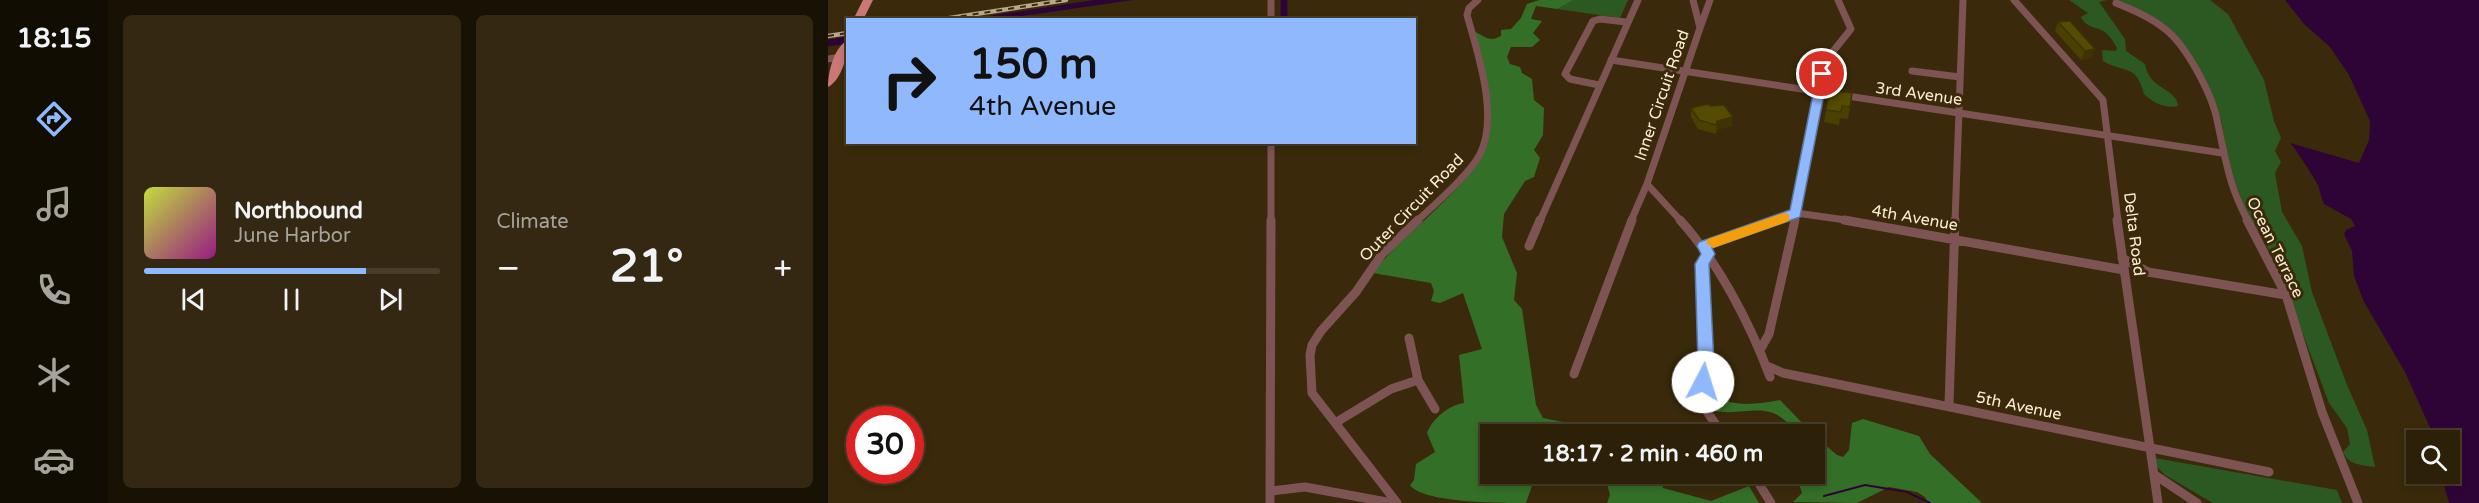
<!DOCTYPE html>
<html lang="en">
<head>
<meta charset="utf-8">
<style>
  body { margin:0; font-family:"Varela Round",sans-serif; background:#342812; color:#f1f3f6; height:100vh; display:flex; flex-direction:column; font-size:22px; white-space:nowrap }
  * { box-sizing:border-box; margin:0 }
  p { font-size:20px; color:#a6a39c }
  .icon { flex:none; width:33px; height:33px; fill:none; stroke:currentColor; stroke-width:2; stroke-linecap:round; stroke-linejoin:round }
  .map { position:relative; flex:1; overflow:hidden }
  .sheet { display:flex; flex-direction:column; gap:15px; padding:15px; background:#181204; width:720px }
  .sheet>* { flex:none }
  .hud { position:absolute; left:18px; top:18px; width:570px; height:126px; border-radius:0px; box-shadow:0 3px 9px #0003,0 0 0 2px #483e29; background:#8fb8fd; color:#111; overflow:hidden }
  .controls { position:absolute; left:1578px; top:430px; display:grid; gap:12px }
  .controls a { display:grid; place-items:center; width:54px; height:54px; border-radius:0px; background:#2c2008; box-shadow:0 3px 9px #0003,0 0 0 2px #483e29; font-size:30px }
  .speed { position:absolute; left:18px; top:406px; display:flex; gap:12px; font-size:30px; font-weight:700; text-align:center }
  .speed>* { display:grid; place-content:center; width:78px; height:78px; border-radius:50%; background:#2c2008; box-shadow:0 3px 9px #0003,0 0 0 2px #483e29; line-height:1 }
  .speed .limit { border:9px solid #d22; background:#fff; color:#111 }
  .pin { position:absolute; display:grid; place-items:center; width:51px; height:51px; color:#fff; margin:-26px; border:3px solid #fff; border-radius:50%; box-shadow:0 2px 6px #0007 }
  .me { position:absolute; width:66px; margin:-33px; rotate:5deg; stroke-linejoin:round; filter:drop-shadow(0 0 4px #0008) }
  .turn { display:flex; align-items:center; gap:21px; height:126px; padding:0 24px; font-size:27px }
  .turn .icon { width:78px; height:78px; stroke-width:2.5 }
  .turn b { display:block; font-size:42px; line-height:51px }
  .big { font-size:45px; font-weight:700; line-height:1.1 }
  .sheet .widget { flex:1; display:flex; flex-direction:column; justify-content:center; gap:9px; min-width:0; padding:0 21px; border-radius:9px; background:#342812 }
  .song { display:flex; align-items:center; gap:18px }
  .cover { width:72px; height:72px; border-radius:9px; background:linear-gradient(135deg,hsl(70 70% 55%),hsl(310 70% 35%)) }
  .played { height:6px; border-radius:3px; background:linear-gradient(90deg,#8fb8fd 75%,#483e29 75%) }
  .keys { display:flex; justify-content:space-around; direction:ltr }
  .heat { display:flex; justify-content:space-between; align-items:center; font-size:33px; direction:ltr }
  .sheet .tiles { flex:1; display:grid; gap:15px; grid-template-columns:repeat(2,1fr) }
  .trip { position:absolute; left:652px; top:424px; width:345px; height:60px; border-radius:0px; background:#2c2008; box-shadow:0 3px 9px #0003,0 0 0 2px #483e29; font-weight:700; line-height:60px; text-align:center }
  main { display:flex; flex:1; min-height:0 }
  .menu { display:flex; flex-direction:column; width:108px; justify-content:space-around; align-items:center; background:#120d03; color:#a6a39c }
  .menu .icon { width:42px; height:42px }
  .menu .selected { color:#8fb8fd }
  .menu b { font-size:27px; color:#f1f3f6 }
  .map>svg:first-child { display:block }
  .green { fill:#2b5921 }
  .forest { fill:#336f26 }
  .water { fill:#2e0437 }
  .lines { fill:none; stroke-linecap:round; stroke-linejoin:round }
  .stream { stroke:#2e0437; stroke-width:2 }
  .canal { stroke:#2e0437; stroke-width:7 }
  .minor-far1 { stroke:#7d5453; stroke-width:7 }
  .minor { stroke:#7d5453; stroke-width:9 }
  .primary { fill:#cb7777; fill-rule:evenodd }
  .rail-casing { stroke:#baa88b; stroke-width:4.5 }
  .rail { stroke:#3a2a0b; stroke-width:2; stroke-dasharray:6; stroke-linecap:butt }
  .wall { fill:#494002 }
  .shaded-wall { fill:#3c3401 }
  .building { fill:#554b02; stroke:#3c3401; stroke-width:1.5 }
  .route { fill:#8fb8fd; stroke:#5d78a4; stroke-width:1.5 }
  .slow { fill:#f59e0b }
  .labels { text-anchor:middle; stroke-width:6; stroke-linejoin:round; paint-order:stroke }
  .street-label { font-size:16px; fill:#feecd0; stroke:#3a2a0b }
</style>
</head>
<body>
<main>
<nav class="menu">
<b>18:15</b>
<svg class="icon selected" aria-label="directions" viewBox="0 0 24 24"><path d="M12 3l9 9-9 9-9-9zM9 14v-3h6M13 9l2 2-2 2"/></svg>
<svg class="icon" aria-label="music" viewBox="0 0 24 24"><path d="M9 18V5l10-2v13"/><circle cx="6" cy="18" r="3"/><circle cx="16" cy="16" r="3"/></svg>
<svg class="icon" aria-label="phone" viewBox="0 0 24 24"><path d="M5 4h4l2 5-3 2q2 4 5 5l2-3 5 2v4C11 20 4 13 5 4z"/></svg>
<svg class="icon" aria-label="climate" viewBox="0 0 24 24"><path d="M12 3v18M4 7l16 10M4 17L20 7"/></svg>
<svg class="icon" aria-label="car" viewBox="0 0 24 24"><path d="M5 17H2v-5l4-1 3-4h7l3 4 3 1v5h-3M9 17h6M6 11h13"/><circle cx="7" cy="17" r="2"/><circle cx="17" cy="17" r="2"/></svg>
</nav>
<section class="sheet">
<div class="tiles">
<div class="widget">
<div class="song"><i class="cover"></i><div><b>Northbound</b><p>June Harbor</p></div></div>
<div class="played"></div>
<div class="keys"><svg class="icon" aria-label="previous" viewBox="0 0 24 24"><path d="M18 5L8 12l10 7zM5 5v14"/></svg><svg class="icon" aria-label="pause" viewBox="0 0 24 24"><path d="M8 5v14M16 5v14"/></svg><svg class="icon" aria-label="next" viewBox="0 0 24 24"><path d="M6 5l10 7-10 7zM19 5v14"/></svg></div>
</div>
<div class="widget"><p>Climate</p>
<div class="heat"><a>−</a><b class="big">21°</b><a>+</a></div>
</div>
</div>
</section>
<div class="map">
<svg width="1651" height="503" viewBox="0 0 1651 503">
  <rect width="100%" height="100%" fill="#3a2a0b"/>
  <path class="green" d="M746,0H800L792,18L729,9Z
    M1241,0H1279L1271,2L1297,39L1298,51L1317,64C1321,90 1349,88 1350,106C1338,109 1325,103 1316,94C1308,63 1297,74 1275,61L1274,50L1288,51L1289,48C1287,44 1282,36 1277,32C1268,26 1259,29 1253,17L1260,13Z
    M1284,0H1382L1400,14L1436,80L1446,121L1453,138L1447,151L1453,162L1447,173L1454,212L1474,246L1484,292L1519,385L1539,430L1547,467C1534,465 1520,465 1515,452L1522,444L1519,428L1501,403L1447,260L1417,209L1403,172L1393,120L1367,62L1318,15Z
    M1327,458L1509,490L1514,503H1385L1337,475L1329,467Z"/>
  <path class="forest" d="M711,0H746L729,9L708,6L703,19L714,21L705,33L712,40L704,47H683L679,57L682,64L692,67L694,73L704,79L706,100L716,108L715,135L706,150L712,158L706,177L697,181L676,214L674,237L689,273L686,300L694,309L708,405L715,418L780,431L784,435H663V474H708L698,503C674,503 594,503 582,485L586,480L588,464L607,452L599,433C605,418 621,405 636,403L631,355L654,349L635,293L612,303L603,301L606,291L603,283L545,273C575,231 658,180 662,128C665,100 652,60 647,32C657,36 661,43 673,36V30L683,29L693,18L699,4Z
    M883,392C902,409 929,404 952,400L986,435H970C942,396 923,417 884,411L876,400L878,394Z
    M1035,419L1091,436L1102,454L1154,503H1100L1097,497L1089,492L1061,487L1029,503L965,502L974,493L968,474H987V436L1009,455L1015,457L1021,450L1024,423Z
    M757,474H826L833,480L835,488L883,501L921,486L931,503H779L782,495L778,480Z"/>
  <path class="water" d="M266,0H305L174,19L175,14Z
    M1457,0H1651V503H1621L1613,474H1622V441H1608L1577,372L1536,302L1526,276L1524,251L1516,234L1518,230L1527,226L1523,219L1496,204C1493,198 1492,191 1490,185C1487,179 1465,145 1462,143L1531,163L1541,140L1542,121L1521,75L1502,47L1476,24Z"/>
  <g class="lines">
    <path class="stream" d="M996,496L1037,485L1079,492L1102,503"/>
    <path class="canal" d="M456,0V20
      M158,20L183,16
      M0,43L20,40"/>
    <path class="minor-far1" d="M443,0V20
      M1186,0L1275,100L1290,221
      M1288,3C1305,10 1322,17 1337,29C1358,45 1384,94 1389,120C1398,160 1400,184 1420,221
      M872,28L882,0
      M0,59L13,57
      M783,60L1394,153
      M1084,71L1132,77
      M771,85L742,79L737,74L765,21L772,19L798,22
      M819,184L853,221
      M443,221V142
      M589,221C606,205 642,174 652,154C671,116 650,54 639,15L641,8L650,0
      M712,221L810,0
      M803,221L819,184L872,28L865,0
      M945,221L968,213L1025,221
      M966,221L995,68L998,60L1023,29L1010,0
      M1127,221L1135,0"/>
    <path class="minor" d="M852,220C890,262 922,323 942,377
      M1016,220L1296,270
      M1289,220L1330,503
      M1419,220L1458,295L1494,412L1530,503
      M701,246L712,220
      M876,246L949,220
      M880,254L874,264L878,363L871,400L895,435
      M1294,258L1320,272L1458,295
      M581,338L590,380L607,409
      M932,350L941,334L967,220
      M937,365L955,373L1441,472
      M746,374L804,220
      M1121,405L1127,220
      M507,423L563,389L590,380
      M925,474L943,503
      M1327,475L1369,503
      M443,491L477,487L564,503
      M442,503L443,220
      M569,503L484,393L482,355L484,345L493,331L528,292L554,254L590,220"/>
    <path class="primary" d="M35,0H45L35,20H25Z
      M20,40C20,54 14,80 0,87C0,72 6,47 20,40Z"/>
    <g class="rail-casing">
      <path id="rail" d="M109,20L238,0
        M0,36L20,33"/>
    </g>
    <use href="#rail" class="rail"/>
  </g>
  <path class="wall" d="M1230,22L1267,49L1263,58L1253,60L1227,31Z
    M1001,90L1022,107L1020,119L1012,118L1011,125L996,122Z
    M863,108L904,126L889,130L888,134L870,129L863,117Z"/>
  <path class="shaded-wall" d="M1267,49L1263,58L1253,60L1257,51Z
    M905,117L904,126L889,130L888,134L889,121Z"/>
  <path class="building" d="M1242,21L1267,49L1257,51L1230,22Z
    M1001,90L1024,93L1022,107L1014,106L1013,112L998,110Z
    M880,104L882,106L896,105L905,117L889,121L888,125L871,120L863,108Z"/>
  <path class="route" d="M994,70L1000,74L972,217L884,248L887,254L881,264L886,363L880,386H870L867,382L870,363L867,264L873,254L869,246L871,242L962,210L989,74Z"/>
  <path class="slow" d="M956,213L961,214V221L885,248L878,243L880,239Z"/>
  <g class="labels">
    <g class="street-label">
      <text transform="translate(1091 93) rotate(8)" y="6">3rd Avenue</text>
      <text transform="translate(833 95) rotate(-71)" y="6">Inner Circuit Road</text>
      <text transform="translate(583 207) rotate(-46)" y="6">Outer Circuit Road</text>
      <text transform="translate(1087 217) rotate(10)" y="6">4th Avenue</text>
      <text transform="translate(1307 234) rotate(83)" y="6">Delta Road</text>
      <text transform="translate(1448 247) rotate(64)" y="6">Ocean Terrace</text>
      <text transform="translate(1191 405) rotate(12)" y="6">5th Avenue</text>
    </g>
  </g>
</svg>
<div class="controls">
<a><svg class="icon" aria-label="search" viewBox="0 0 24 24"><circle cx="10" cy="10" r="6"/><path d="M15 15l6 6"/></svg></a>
</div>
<div class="speed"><div class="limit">30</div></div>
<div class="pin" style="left:994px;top:74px;background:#d93025"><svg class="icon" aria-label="arrive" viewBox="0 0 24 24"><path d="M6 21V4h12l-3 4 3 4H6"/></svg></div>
<svg class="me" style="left:875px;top:382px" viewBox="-20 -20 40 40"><circle r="19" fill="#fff"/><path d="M0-13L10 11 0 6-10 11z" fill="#8fb8fd"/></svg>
<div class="trip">18:17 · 2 min · 460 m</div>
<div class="hud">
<div class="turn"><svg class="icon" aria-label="right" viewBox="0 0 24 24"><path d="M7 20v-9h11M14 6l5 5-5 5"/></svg><div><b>150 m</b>4th Avenue</div></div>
</div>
</div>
</main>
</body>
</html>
